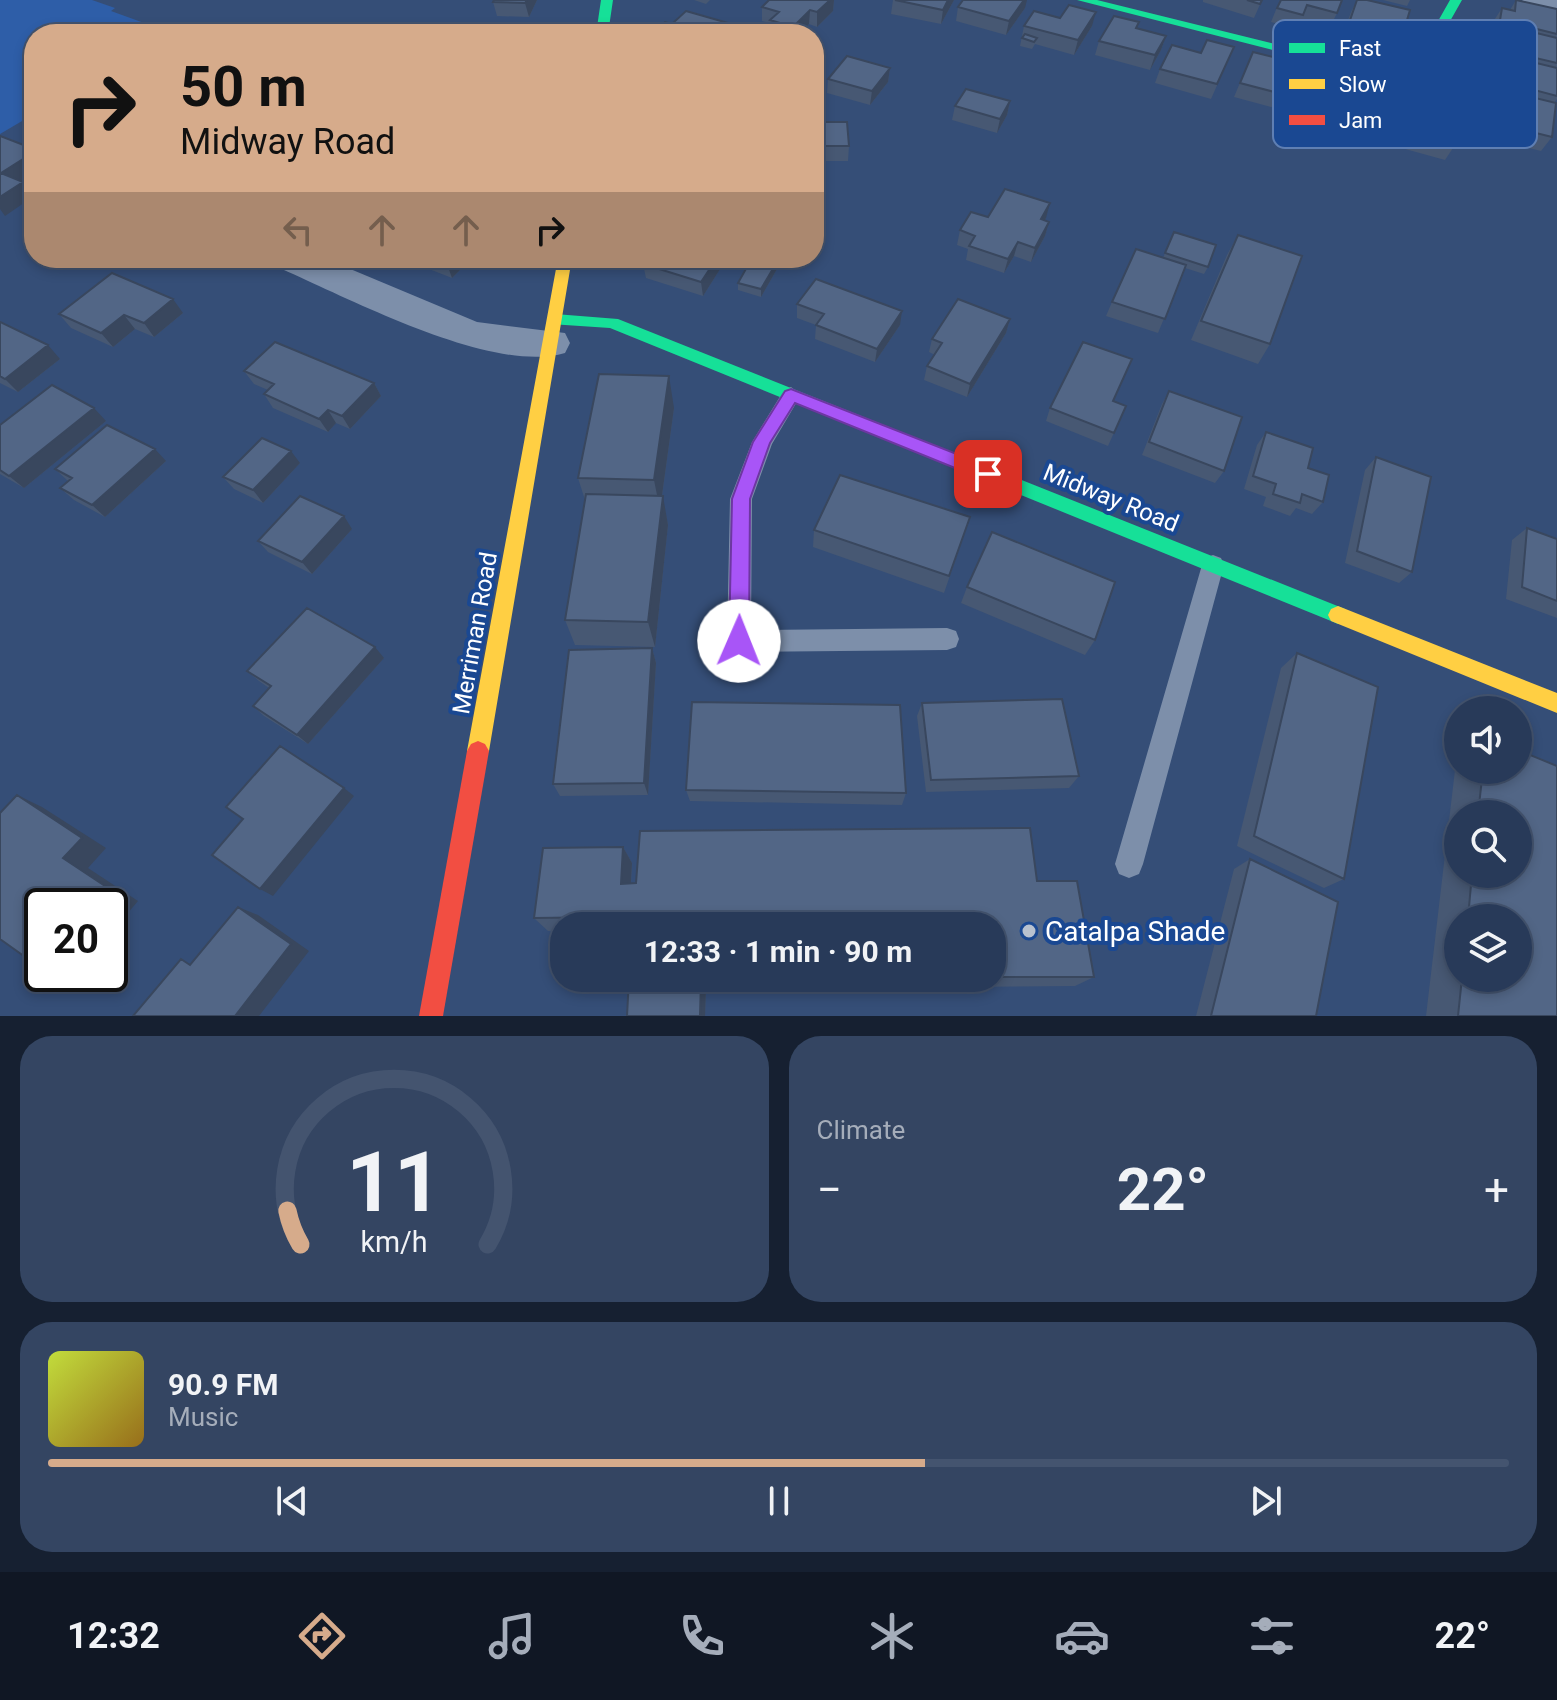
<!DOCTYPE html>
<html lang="en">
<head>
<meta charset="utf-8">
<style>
  body { margin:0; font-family:Roboto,sans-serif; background:#344562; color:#f1f3f6; height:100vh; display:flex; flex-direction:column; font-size:30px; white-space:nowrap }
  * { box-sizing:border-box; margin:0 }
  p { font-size:26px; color:#a5adba }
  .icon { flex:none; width:44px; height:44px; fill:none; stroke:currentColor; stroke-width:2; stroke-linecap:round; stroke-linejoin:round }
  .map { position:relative; height:1016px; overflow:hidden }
  .details { display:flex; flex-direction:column; gap:20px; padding:20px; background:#162031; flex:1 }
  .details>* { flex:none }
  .top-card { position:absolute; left:24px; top:24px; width:800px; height:244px; border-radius:32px; box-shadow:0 4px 12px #0003,0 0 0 2px #44546f; background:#d6ab8b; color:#111; overflow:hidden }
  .fabs { position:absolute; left:1444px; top:696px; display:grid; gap:16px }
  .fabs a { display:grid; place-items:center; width:88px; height:88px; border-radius:50%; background:#283a59; box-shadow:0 4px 12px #0003,0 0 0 2px #44546f; font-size:40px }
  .speed { position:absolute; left:24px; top:888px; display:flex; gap:16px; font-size:40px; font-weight:700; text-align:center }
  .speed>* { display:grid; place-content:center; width:104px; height:104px; border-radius:50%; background:#283a59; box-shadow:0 4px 12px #0003,0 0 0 2px #44546f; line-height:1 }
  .speed .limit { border:4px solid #111; border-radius:12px; background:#fff; color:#111 }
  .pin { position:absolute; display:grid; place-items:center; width:68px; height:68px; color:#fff; margin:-34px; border-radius:16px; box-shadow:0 4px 12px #0006 }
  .me { position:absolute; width:88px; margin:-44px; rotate:1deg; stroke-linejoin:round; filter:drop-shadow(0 0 6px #0008) }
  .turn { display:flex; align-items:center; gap:28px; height:168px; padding:0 24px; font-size:36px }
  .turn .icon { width:104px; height:104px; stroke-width:2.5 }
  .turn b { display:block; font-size:56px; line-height:68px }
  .lanes { display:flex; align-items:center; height:76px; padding:0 24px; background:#0003; justify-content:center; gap:40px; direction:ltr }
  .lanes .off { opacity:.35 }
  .big { font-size:60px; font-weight:700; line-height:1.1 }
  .details .widget { flex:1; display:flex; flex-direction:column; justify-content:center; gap:12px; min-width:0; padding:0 28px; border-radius:32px; background:#344562 }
  .details .dial { align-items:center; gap:0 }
  .dial svg { height:208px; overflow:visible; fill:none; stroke:#44546f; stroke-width:7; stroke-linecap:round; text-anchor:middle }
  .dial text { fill:#f1f3f6; stroke:none }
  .song { display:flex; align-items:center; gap:24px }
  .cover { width:96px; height:96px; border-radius:12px; background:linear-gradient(135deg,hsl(70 70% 55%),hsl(40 70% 35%)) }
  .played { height:8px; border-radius:4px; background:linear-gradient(90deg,#d6ab8b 60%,#44546f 60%) }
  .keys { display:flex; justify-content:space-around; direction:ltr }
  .heat { display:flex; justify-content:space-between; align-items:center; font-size:44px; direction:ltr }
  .details .tiles { flex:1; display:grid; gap:20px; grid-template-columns:1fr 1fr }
  .widget:last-child { grid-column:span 2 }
  .trip { position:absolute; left:550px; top:912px; width:456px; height:80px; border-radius:32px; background:#283a59; box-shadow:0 4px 12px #0003,0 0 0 2px #44546f; font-weight:700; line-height:80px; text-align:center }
  .tab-bar { display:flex; height:128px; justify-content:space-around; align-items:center; background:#101724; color:#a5adba }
  .tab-bar .icon { width:56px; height:56px }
  .tab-bar .current { color:#d6ab8b }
  .tab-bar b { font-size:36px; color:#f1f3f6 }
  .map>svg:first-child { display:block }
  .green { fill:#2e5ea8 }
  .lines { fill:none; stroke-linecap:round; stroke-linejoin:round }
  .lane { fill:#7d8faa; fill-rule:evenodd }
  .street { fill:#7d8faa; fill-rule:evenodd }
  .fast { fill:#16e098; fill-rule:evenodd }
  .slow { fill:#ffcf43; fill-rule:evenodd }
  .jam { fill:#f24e42; fill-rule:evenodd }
  .wall { fill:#475873; fill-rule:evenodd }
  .shaded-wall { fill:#39475e }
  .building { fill:#526686; stroke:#39475e; stroke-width:2 }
  .route { fill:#a855f7; stroke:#6d37a1; stroke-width:2 }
  .poi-dot { fill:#b8c1cf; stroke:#1a4892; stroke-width:3 }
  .labels { text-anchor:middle; stroke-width:8; stroke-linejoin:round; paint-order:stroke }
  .street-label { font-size:24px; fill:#fff; stroke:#1a4892 }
  .near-poi-label { font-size:28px; fill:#fff; stroke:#1a4892; text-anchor:start }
  .key { fill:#1a4892; stroke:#5f7fb3; stroke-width:2 }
  .key-label { font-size:22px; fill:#fff }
</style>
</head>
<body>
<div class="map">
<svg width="1557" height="1016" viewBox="0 0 1557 1016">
  <rect width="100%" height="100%" fill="#354e77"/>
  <path class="green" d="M0,0H92L115,8L111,11L169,32L34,34V114L0,134Z"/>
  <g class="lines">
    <path class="lane" d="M791,387L801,395L772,444L752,499L751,630L947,628L956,631L959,639L956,647L947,650L739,652L730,649L727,641L730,499L752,442L784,390Z
      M1213,555L1221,558L1224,565L1143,864L1139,874L1129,878L1119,874L1115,864L1202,565L1205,558Z"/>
    <path class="street" d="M1522,0H1557V14L1526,6Z
      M272,258H324L477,322L565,333L570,343L565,353C492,375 347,297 277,267Z"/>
    <path class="fast" d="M601,0H613L608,34H596Z
      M1077,0H1097L1401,75L1421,69L1433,30L1450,0H1462L1445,30L1430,74L1402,83Z
      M555,314L618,319L1345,609L1348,615L1345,621L1338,624L1331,621L610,328L550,324L547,320L550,316Z"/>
    <path class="slow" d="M558,258H572L489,751L485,758L478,761L471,758L467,751Z
      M1338,606L1557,693V713L1331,621L1328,615L1331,609Z"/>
    <path class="jam" d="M478,741L485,744L489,751L443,1016H419L467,751L471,744Z"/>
  </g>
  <path class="wall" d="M494,0H537L529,17L497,16L493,2Z
    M694,0H710L706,4Z
    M769,0H834L833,11L817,27L809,24L799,34H770V23L762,21V7Z
    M893,0H954L941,24L891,14Z
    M1203,0H1262L1254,18L1203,2Z
    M1280,0L1337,13L1330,27L1301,20L1297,29L1271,22Z
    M1357,0L1404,30L1396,44L1374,39L1369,47L1341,40L1351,12Z
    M1383,0H1410L1407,6Z
    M1516,0L1557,9V99L1554,103L1552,137L1541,151L1494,139L1497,121L1473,115L1476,100L1486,86L1499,89L1500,85L1479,80L1482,66L1484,62L1486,49L1495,36L1490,35L1493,22L1502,8L1510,10Z
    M958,7L1025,8L1006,35L956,21Z
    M1024,26H1092L1074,55L1035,44L1032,49L1020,46Z
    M1137,28L1166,36L1161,50L1150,70L1095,55L1099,41Z
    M1234,47L1211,99L1155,83L1160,69L1201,53Z
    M1253,52L1276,70L1301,99L1294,113L1234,97Z
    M890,68L888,82L870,105L827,93L828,79Z
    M1326,71L1352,90L1377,120L1369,134L1307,118L1319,85Z
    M1401,90L1428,111L1455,145L1445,160L1398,147L1399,144L1382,139L1392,104Z
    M1010,101L1007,115L997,133L952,120L955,106Z
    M814,122L849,146L848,161H814Z
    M988,217L1046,218L1044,221L1049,222L1045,236L1031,262L1014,256L1004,273L966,260L968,249L957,245L960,230Z
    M1174,232L1208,267L1204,274L1185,268L1158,333L1106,316L1112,302L1163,258Z
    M1238,235L1270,344L1258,364L1191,340L1227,255Z
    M401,258H472L452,278Z
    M777,262V269L761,297L738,290V283Z
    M643,264L722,266L703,296L646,278Z
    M797,304L900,325L875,362L815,339L816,325L797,318Z
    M183,313L154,337L135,329L113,347L71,328L59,314Z
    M1010,319L1006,333L967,397L924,380L927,366L935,355L929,352L932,339Z
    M0,322L60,359L18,392L0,383Z
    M244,371L374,383L381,396L350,429L336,423L328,432L273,408L264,394L268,390L254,384Z
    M1169,391L1224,471L1215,483L1142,455L1162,404Z
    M1113,401L1126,406L1108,446L1046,421L1050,408Z
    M674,408L662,496L668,525L655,647L575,645L565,620L585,500L578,478Z
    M106,421L24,488L0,474V425Z
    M1266,432L1308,468L1323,502L1312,514L1296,508L1290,516L1263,506L1266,497L1244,489L1257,445Z
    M1376,457L1412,572L1399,583L1345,563L1365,470Z
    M166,461L105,517L74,500L60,488L68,481L55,469Z
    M300,463L263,503L234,489L223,477Z
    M1527,528L1557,539V618L1506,599L1512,540Z
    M352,529L312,574L268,552L258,541Z
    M814,530L964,535L944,593L813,547Z
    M967,587L1095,640L1085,655L961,603Z
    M652,648L656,663L648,795L560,796L553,784Z
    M1297,653L1344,879L1324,888L1237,846L1281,668Z
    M384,658L308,744L264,716L253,706L269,688L259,681L247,671Z
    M922,703L1079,776L1069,788L926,792L917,716Z
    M1457,753L1458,770H1518L1557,1016H1426ZM1458,814H1518V874H1458ZM1458,918H1518V978H1458Z
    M686,790L906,793L902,805L690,801Z
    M623,847L632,863L631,884L1037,881L1094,977L1075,986L706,989L705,1016H627L629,978L992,926H564V931H548L534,918Z
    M1250,859L1316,1016H1196L1234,869Z"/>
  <path class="shaded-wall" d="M527,0H537L529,17L525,3Z
    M830,0H834L833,11L817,27V12Z
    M948,0H954L941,24L943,10Z
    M1024,0H1027L1025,8L1006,35L1009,21Z
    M810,10L809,24L799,34H792L793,27Z
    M1096,12L1092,26L1074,55L1078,40Z
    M735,25V34H725Z
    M1166,36L1161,50L1150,70L1155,55Z
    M890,68L888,82L870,105L872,91Z
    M824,78V92L814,104V90Z
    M1010,101L1007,115L997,133L1000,119Z
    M34,152V173L13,187L1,173Z
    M23,182L34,196L5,216L0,209V197Z
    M1050,203L1046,218L1037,234L1041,219Z
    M1049,222L1045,236L1031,262L1035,248Z
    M1018,242L1014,256L1004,273L1008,259Z
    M453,258H472L452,278L447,264Z
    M717,258H722V266L703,296L701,282Z
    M777,262V269L761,297V289Z
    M173,299L183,313L154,337L144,323Z
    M902,311L900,325L875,362L877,349Z
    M124,315L135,329L113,347L101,333Z
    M1010,319L1006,333L967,397L970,384Z
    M48,345L60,359L18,392L5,379Z
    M669,376L674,408L660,510L654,480Z
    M374,383L381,396L350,429L342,416Z
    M94,408L106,421L24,488L9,476Z
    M328,410L336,423L328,432L319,419Z
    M155,449L166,461L105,517L92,505Z
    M291,451L300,463L263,503L253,490Z
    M663,496L668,525L655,647L648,622Z
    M344,516L352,529L312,574L302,562Z
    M375,647L384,658L308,744L297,735Z
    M652,648L656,663L648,795L644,783Z
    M344,788L354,796L273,896L260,889Z
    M17,795L42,807L106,848L88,868L138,901L110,934V906H102L63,858Z
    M623,847L632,863L630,898L621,884Z
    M238,907L258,915L309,951L259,1016H235Z
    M55,974H77L74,978Z
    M701,980L706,989L705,1016H700Z"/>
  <path class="building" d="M494,0H527L525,3L493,2Z
    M769,0H830L817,12L810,10L793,27L770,20L779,12L762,7Z
    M895,0H948L943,10Z
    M963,0H1024L1009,21L958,7Z
    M1247,0H1262L1260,4Z
    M1281,0H1342L1337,13L1307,5L1303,15L1277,8Z
    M1357,0H1367L1410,10L1404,30L1380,24L1377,33L1348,26Z
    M1516,0L1557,9V34L1500,20L1502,8L1515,11Z
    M1069,5L1096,12L1078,40L1024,26L1034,11L1060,18Z
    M686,11L735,25L725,34H696L690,32L688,34H652L665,22L672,24Z
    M1114,16L1139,22L1136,28L1166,36L1155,55L1099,41Z
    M1516,28L1557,38V63L1493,48L1495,35L1514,40Z
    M436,32H494L493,34H436Z
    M1025,34L1037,38L1034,42L1022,38Z
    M1207,40L1234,47L1217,84L1160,69L1172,45L1201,53Z
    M1253,52L1281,59L1276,70L1308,78L1301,99L1240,83Z
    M1491,52L1557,68V96L1508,83L1510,71L1488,66Z
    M847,56L890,68L872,91L828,79Z
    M814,75L824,78L814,90Z
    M1486,86L1556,103L1552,137L1504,125L1507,107L1483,101Z
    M966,89L1010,101L1000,119L955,106Z
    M814,122H847L849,146H814Z
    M0,136L34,149V152L1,173L23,182L0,197Z
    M1005,189L1050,203L1041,219L1049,222L1035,248L1018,242L1008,259L969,246L975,236L960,230L971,212L988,217Z
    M1174,232L1216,245L1208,267L1165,253Z
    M1238,235L1302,256L1270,344L1201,321Z
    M1136,249L1186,265L1165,319L1112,302Z
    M432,258H453L447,264Z
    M648,258H717L701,282L643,264Z
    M752,258H763L777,262L761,289L738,283Z
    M112,273L173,299L144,323L124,315L101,333L59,314Z
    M816,279L902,311L877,349L816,325L824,314L797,304Z
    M958,299L1010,319L970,384L927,366L942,343L932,339Z
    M0,322L48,345L5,379L0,376Z
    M275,342L374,383L342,416L328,410L319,419L264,394L274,384L244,371Z
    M1083,342L1132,359L1113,401L1126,406L1114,433L1050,408Z
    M599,374L669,376L654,480L578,478Z
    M52,385L94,408L9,476L0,470V425Z
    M1169,391L1242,417L1224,471L1149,442Z
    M107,425L155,449L92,505L60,488L72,478L55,469Z
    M1266,432L1313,448L1308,468L1329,475L1323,502L1302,494L1300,503L1273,494L1276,484L1253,476Z
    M262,438L291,451L253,490L223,477Z
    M1376,457L1431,477L1412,572L1357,551Z
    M840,475L970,517L949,576L814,530Z
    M586,494L663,496L648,622L565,620Z
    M300,496L344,516L302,562L258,541Z
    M1527,528L1557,539V601L1522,587Z
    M992,532L1115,582L1095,640L967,587Z
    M307,608L375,647L297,735L253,706L271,686L247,671Z
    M652,648L644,783L553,784L569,650Z
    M1297,653L1378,687L1344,879L1254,836Z
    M1062,699L1079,776L931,780L922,703Z
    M692,702L900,705L906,793L686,790Z
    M280,746L344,788L260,889L212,855L243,819L226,807Z
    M1518,750L1557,766V1016H1458L1462,978H1518V918H1468L1472,874H1518V814H1478L1483,770H1518Z
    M17,795L82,838L63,858L114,892L102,906H42V969L0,939V813Z
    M1030,828L1037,881H1077L1094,977H992V926H616L617,917L534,918L543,848L623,847L621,884L636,883L640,831Z
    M1250,859L1338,902L1316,1016H1211Z
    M238,907L291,944L235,1016H133L181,959L190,965Z
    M629,978H928L701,980L700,1016H627Z"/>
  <path class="route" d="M791,389L995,469L997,474L988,481L982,479L795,403L770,443L750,499L749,641L739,650L729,641L732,499L753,442L785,391Z"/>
  <circle class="poi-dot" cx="1029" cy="931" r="8"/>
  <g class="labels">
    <g class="street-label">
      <text transform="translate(1111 498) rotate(22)" y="8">Midway Road</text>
      <text transform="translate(475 633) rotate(-80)" y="8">Merriman Road</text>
    </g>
    <g class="near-poi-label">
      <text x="1045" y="941">Catalpa Shade</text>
    </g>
  </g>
  <rect x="1273" y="20" width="264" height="128" rx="12" class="key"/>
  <rect x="1289" y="43" width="36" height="10" fill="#16e098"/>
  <rect x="1289" y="79" width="36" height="10" fill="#ffcf43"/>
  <rect x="1289" y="115" width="36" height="10" fill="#f24e42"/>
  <g class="key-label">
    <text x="1339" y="56">Fast</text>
    <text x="1339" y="92">Slow</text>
    <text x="1339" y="128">Jam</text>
  </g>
</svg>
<div class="fabs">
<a><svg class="icon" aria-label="sound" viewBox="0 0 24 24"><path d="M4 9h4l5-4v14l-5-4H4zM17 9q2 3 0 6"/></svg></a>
<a><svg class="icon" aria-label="search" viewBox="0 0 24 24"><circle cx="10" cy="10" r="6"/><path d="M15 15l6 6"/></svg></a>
<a><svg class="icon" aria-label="layers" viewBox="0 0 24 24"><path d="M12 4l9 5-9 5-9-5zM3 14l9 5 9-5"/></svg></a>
</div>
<div class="speed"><div class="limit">20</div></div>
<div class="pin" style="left:988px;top:474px;background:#d93025"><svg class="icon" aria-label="arrive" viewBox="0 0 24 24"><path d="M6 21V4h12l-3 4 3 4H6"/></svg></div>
<svg class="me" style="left:739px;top:641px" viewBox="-20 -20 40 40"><circle r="19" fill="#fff"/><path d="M0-13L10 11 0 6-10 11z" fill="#a855f7"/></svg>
<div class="trip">12:33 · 1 min · 90 m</div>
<div class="top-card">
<div class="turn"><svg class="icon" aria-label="right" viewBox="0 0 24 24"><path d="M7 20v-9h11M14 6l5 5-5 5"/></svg><div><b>50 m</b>Midway Road</div></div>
<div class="lanes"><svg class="icon off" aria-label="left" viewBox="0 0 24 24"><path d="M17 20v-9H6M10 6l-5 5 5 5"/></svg><svg class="icon off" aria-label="ahead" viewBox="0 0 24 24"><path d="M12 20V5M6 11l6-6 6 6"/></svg><svg class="icon off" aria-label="ahead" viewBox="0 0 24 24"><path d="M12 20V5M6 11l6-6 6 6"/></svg><svg class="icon" aria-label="right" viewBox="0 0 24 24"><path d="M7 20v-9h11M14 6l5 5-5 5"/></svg></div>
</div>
</div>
<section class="details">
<div class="tiles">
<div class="widget dial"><svg viewBox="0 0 100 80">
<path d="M14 69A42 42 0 1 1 86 69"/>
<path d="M14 69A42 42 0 0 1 9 56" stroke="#d6ab8b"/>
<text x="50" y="56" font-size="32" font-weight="700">11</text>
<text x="50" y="72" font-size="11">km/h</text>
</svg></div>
<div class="widget"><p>Climate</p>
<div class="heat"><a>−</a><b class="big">22°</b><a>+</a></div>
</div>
<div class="widget">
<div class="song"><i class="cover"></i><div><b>90.9 FM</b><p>Music</p></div></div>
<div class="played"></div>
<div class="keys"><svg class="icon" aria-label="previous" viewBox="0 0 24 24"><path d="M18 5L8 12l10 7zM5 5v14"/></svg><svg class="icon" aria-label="pause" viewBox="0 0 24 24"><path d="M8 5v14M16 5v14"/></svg><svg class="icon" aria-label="next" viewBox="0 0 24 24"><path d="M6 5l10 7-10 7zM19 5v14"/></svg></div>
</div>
</div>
</section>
<nav class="tab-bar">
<b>12:32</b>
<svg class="icon current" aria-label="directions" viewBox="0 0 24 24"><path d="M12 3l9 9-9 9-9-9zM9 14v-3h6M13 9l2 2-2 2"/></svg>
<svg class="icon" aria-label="music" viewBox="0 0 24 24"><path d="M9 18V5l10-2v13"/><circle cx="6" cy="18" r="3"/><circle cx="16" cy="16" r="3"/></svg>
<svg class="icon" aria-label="phone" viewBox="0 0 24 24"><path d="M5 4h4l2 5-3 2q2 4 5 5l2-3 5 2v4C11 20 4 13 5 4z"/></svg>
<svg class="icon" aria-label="climate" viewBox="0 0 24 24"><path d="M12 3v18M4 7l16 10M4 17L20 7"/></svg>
<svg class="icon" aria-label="car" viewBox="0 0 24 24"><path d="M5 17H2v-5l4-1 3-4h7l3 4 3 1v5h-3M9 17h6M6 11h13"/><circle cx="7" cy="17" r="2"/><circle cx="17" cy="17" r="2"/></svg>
<svg class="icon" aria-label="filters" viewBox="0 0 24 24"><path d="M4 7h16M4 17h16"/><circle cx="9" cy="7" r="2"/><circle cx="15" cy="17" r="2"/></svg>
<b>22°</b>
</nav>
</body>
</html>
